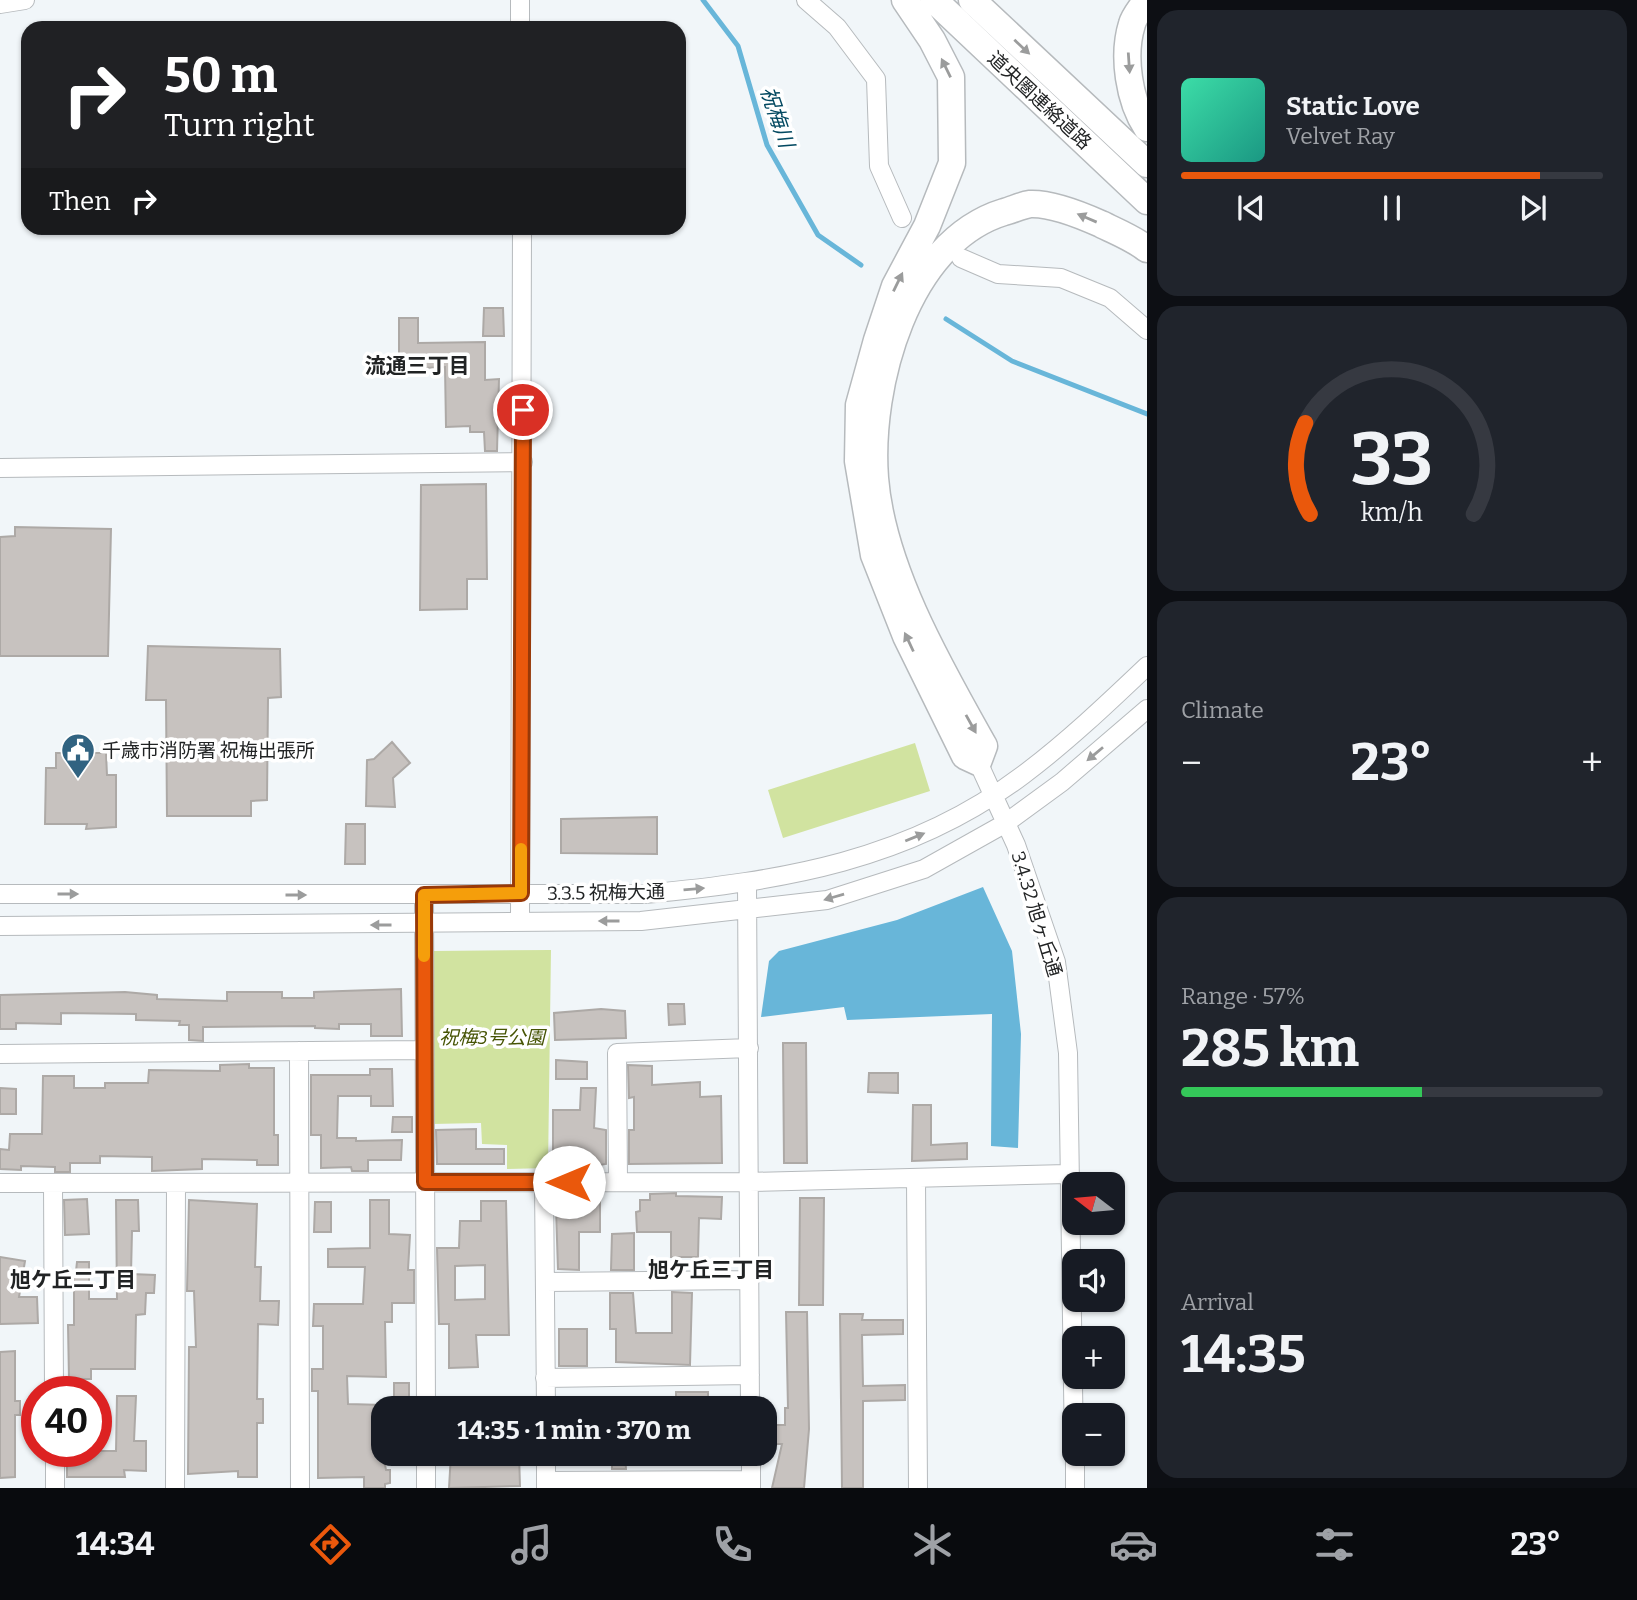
<!DOCTYPE html>
<html lang="en">
<head>
<meta charset="utf-8">
<style>
  body { margin:0; font-family:Bitter,"Noto Sans JP",serif; background:#20242c; color:#f1f3f6; height:100vh; display:flex; flex-direction:column; font-size:26px; white-space:nowrap }
  * { box-sizing:border-box; margin:0 }
  p { font-size:23px; color:#9ea1a6 }
  .icon { flex:none; width:38px; height:38px; fill:none; stroke:currentColor; stroke-width:2; stroke-linecap:round; stroke-linejoin:round }
  .map { position:relative; flex:1; overflow:hidden }
  .details { display:flex; flex-direction:column; gap:10px; padding:10px; background:#0d0f14; width:490px }
  .details>* { flex:none }
  .guide { position:absolute; left:21px; top:21px; width:665px; height:214px; border-radius:21px; box-shadow:0 2px 5px #0004; background:#202124; color:#fff; overflow:hidden }
  .needle { width:46px; rotate:286deg }
  .tools { position:absolute; left:1062px; top:1172px; display:grid; gap:14px }
  .tools a { display:grid; place-items:center; width:63px; height:63px; border-radius:14px; background:#171b24; box-shadow:0 2px 5px #0004; font-size:35px }
  .speed { position:absolute; left:21px; top:1376px; display:flex; gap:14px; font-size:35px; font-weight:700; text-align:center }
  .speed>* { display:grid; place-content:center; width:91px; height:91px; border-radius:50%; background:#171b24; box-shadow:0 2px 5px #0004; line-height:1 }
  .speed .limit { border:10px solid #d22; background:#fff; color:#111 }
  .pin { position:absolute; display:grid; place-items:center; width:60px; height:60px; color:#fff; margin:-30px; border:4px solid #fff; border-radius:50%; box-shadow:0 2px 7px #0007 }
  .me { position:absolute; width:77px; margin:-38px; rotate:270deg; stroke-linejoin:round; filter:drop-shadow(0 0 5px #0008) }
  .turn { display:flex; align-items:center; gap:24px; height:147px; padding:0 28px; font-size:32px }
  .turn .icon { width:91px; height:91px; stroke-width:2.5 }
  .turn b { display:block; font-size:49px; line-height:60px }
  .then { display:flex; align-items:center; height:66px; padding:0 28px; background:#0003; gap:14px; font-size:26px }
  .big { font-size:52px; font-weight:700; line-height:1.1 }
  .details .widget { flex:1; display:flex; flex-direction:column; justify-content:center; gap:10px; min-width:0; padding:0 24px; border-radius:21px; background:#20242c }
  .details .dial { align-items:center; gap:0 }
  .dial svg { height:182px; overflow:visible; fill:none; stroke:#363941; stroke-width:7; stroke-linecap:round; text-anchor:middle }
  .dial text { fill:#f1f3f6; stroke:none }
  .song { display:flex; align-items:center; gap:21px }
  .cover { width:84px; height:84px; border-radius:10px; background:linear-gradient(135deg,hsl(160 70% 55%),hsl(170 70% 35%)) }
  .played { height:7px; border-radius:4px; background:linear-gradient(90deg,#ea580c 85%,#363941 85%) }
  .keys { display:flex; justify-content:space-around; direction:ltr }
  .heat { display:flex; justify-content:space-between; align-items:center; font-size:38px; direction:ltr }
  .charge { height:10px; border-radius:5px; background:linear-gradient(90deg,#34c759 57%,#363941 0) }
  .trip { position:absolute; left:371px; top:1396px; width:406px; height:70px; border-radius:21px; background:#171b24; box-shadow:0 2px 5px #0004; font-weight:700; line-height:70px; text-align:center }
  .tab-bar { display:flex; height:112px; justify-content:space-around; align-items:center; background:#090b0e; color:#9ea1a6 }
  .tab-bar .icon { width:49px; height:49px }
  .tab-bar .selected { color:#ea580c }
  .tab-bar b { font-size:32px; color:#f1f3f6 }
  main { display:flex; flex:1; min-height:0 }
  .map>svg:first-child { display:block }
  .green { fill:#d1e3a0 }
  .water { fill:#68b6d9 }
  .lines { fill:none; stroke-linecap:round; stroke-linejoin:round }
  .stream { stroke:#68b6d9; stroke-width:5 }
  .building { fill:#c7c2bf; stroke:#ada9a6; stroke-width:2; fill-rule:evenodd }
  .minor-casing { stroke:#b6babd; stroke-width:20 }
  .highway-casing { stroke:#b6babd; stroke-width:29 }
  .minor { stroke:#fff; stroke-width:18 }
  .highway { stroke:#fff; stroke-width:26 }
  .oneway { fill:#9b9c9c }
  .route-casing { stroke:#983908; stroke-width:18 }
  .route { stroke:#ea580c; stroke-width:12 }
  .slow { stroke:#f59e0b; stroke-width:12 }
  .labels { text-anchor:middle; stroke-width:7; stroke-linejoin:round; paint-order:stroke }
  .street-label { font-size:19px; fill:#212324; stroke:#fff }
  .poi-label { font-size:19px; fill:#212324; stroke:#fff; text-anchor:start }
  .park-label { font-size:19px; font-style:italic; fill:#465404; stroke:#fff }
  .water-label { font-size:21px; font-style:italic; fill:#034961; stroke:#fff }
  .neighbourhood-label { font-size:21px; font-weight:bold; fill:#212324; stroke:#fff }
</style>
</head>
<body>
<main>
<div class="map">
<svg width="1147" height="1488" viewBox="0 0 1147 1488">
  <rect width="100%" height="100%" fill="#f1f6f9"/>
  <path class="green" d="M915,743L930,791L783,838L768,790Z
    M551,950L548,1168L507,1169V1145L482,1144L481,1123L432,1124L434,951Z"/>
  <path class="water" d="M983,887L1012,951L1021,1034L1018,1148L991,1146L992,1014L847,1020L844,1007L761,1017L769,961L779,951L897,920Z"/>
  <g class="lines">
    <path class="stream" d="M703,0L738,46L767,145L818,235L861,265
      M946,319L1012,361L1147,414"/>
  </g>
  <path class="building" d="M484,308H503L504,336H483Z
    M399,318H418V343L485,342V380L499,379L497,451H485L484,432H470V426L446,427L445,367L399,369Z
    M486,484L487,579H467V609L420,610L421,485Z
    M15,527L111,529L108,656H0V537L15,536Z
    M148,646L280,649L281,697L268,698L267,800L251,801V816H167L166,700H146Z
    M392,742L410,763L393,778L395,807L366,806L367,760L374,759Z
    M56,753H106L107,775H116V827L86,829L87,824H45L46,768H56Z
    M657,817V854L561,853V819Z
    M346,824H365V864H345Z
    M401,989L402,1036H371V1024H339V1029L315,1028V1026L203,1027V1041L189,1040V1025H179L180,1021L136,1020V1014L61,1013V1024L16,1023V1029H0V995L125,992L157,995V999L227,1001V992H282V998H314V992Z
    M668,1004H684L685,1024L669,1025Z
    M601,1009L625,1011L626,1038L555,1040L554,1013Z
    M783,1043H806L807,1163H784Z
    M556,1060L587,1062V1079H556Z
    M249,1064V1068H274V1135H278V1165H257V1160L202,1159V1169L152,1171V1157L100,1156V1163H70V1172H55V1167L21,1166V1170L0,1169V1149L9,1150L10,1134H42L43,1076H74V1088H105V1083H148L149,1070L220,1071V1065Z
    M628,1065L652,1066V1085L700,1082V1097L721,1096L722,1163L629,1164V1130H634V1097L629,1098Z
    M370,1069H392L393,1106H371V1096H338L337,1138H356V1141L402,1140L401,1160H368V1171H352L351,1167L321,1168V1135H311V1075H370Z
    M869,1073H898V1093L868,1092Z
    M0,1088L16,1089V1114H0Z
    M581,1088H596L594,1128L606,1130V1164L599,1165V1168L583,1169L582,1158L553,1159V1110H580Z
    M913,1105H931V1145L967,1143V1159L912,1161Z
    M393,1117H412V1132H392Z
    M476,1129V1149H504V1164H437L436,1130Z
    M676,1193V1196L722,1197L721,1219L699,1218L698,1257H671V1232H637L636,1212L640,1211V1200H650V1194Z
    M560,1198H600V1232H579V1270L558,1269L556,1210H560Z
    M800,1198H824L823,1305H799Z
    M87,1199L89,1234L65,1235L64,1200Z
    M116,1200H138L139,1231H132L131,1274L155,1275L154,1293H146L145,1314L136,1315L135,1369H91V1379H69L68,1325H74V1271H76L77,1262H89V1299H117Z
    M189,1200L257,1204L255,1267H261L260,1301H279L278,1325L258,1324L257,1399H263V1423H257V1477H238V1471L188,1474L189,1347H196L194,1291H187Z
    M370,1200H389V1234L410,1235L408,1270H414V1303H392V1322H385L386,1377L347,1376L348,1404L383,1405V1454L386,1470H390V1483L385,1484V1488H364V1477L318,1478V1391H312V1369H323V1326H313L314,1304H363L365,1267H328V1249L370,1248Z
    M481,1201H506L509,1335H476L478,1367L449,1368V1324H439L437,1248H459L460,1221H481ZM485,1265V1299L455,1300V1266Z
    M315,1202H331V1232H314Z
    M634,1233V1270H611L612,1234Z
    M0,1257L25,1261L19,1297H37L38,1323L0,1324Z
    M672,1292L692,1293L690,1365L616,1362V1329H610V1293H633L636,1333H672Z
    M786,1312H807L809,1429L804,1488H772L782,1444H774V1425H785V1408H788Z
    M840,1314H863L862,1320H903V1334L862,1335L863,1386L905,1385V1400L863,1401V1488H842Z
    M559,1329H587V1366H559Z
    M15,1351V1401H20V1415H15V1477L0,1478V1352Z
    M394,1383H409V1400H394Z
    M676,1392H708V1407H676Z
    M117,1396H136L134,1441H146V1471L124,1470L125,1477H67V1451H116Z
    M451,1454H519L520,1486L449,1488Z
    M612,1454H625L626,1469H612Z"/>
  <g class="lines">
    <g class="minor-casing">
      <path id="minor" d="M520,0V28
        M806,0L837,27L876,79L879,166L902,218
        M0,4L25,0
        M961,258L998,274L1061,278L1110,298L1147,330
        M0,468L523,462
        M978,762L1016,845L1056,962L1068,1053L1074,1451
        M747,884L750,1409
        M0,894H644C782,881 909,861 1023,775C1067,742 1107,704 1147,666
        M424,895L426,1409
        M520,921L522,228
        M0,926L641,921L827,900L924,869L1006,823L1062,782L1147,709
        M299,1051L300,1488
        M0,1054L424,1050
        M916,1179L918,1488
        M544,1182L546,1409
        M618,1182L617,1053L749,1048
        M0,1183L749,1182L1067,1174
        M53,1183L54,1391
        M545,1282L750,1280
        M545,1378L750,1375
        M55,1451V1488
        M426,1454V1488
        M546,1454V1488
        M751,1454V1488
        M1075,1454V1488
        M546,1481L751,1480
        M175,1488L176,1183"/>
    </g>
    <g class="highway-casing">
      <path id="highway" d="M905,0L932,40L951,77L952,163L927,226L895,286L877,340L859,405L858,461L874,555L906,636L965,756L978,762L984,746C940,668 882,568 875,478C868,386 906,242 1004,212C1012,210 1022,205 1030,204C1052,203 1081,215 1101,224C1117,232 1133,238 1147,249
        M934,0L1147,201
        M972,0L1147,164
        M1147,0C1142,7 1134,16 1132,24C1122,56 1129,101 1147,128"/>
    </g>
    <use href="#minor" class="minor"/>
    <use href="#highway" class="highway"/>
  </g>
  <defs><path id="oneway-solid" d="M-6-.8H1V-3.2L6.5 0L1 3.2V.8H-6Z" transform="scale(1.75)"/></defs>
  <g class="oneway">
    <use href="#oneway-solid" transform="translate(1022 47) rotate(43)"/>
    <use href="#oneway-solid" transform="translate(1129 63) rotate(86)"/>
    <use href="#oneway-solid" transform="translate(946 68) rotate(-116)"/>
    <use href="#oneway-solid" transform="translate(1087 218) rotate(-157)"/>
    <use href="#oneway-solid" transform="translate(898 282) rotate(-64)"/>
    <use href="#oneway-solid" transform="translate(909 642) rotate(-115)"/>
    <use href="#oneway-solid" transform="translate(971 724) rotate(61)"/>
    <use href="#oneway-solid" transform="translate(1095 754) rotate(140)"/>
    <use href="#oneway-solid" transform="translate(915 837) rotate(-22)"/>
    <use href="#oneway-solid" transform="translate(694 889) rotate(-5)"/>
    <use href="#oneway-solid" transform="translate(68 894)"/>
    <use href="#oneway-solid" transform="translate(296 895)"/>
    <use href="#oneway-solid" transform="translate(834 897) rotate(164)"/>
    <use href="#oneway-solid" transform="translate(609 921) rotate(-180)"/>
    <use href="#oneway-solid" transform="translate(381 925) rotate(180)"/>
  </g>
  <g class="lines">
    <g class="route-casing">
      <path id="route" d="M523,410L521,893L424,895L425,1182H569"/>
    </g>
    <use href="#route" class="route"/>
    <path class="slow" d="M424,956V895L521,893V849"/>
  </g>
  <defs>
    <g id="civic-pin" transform="scale(1.75)"><path d="M0 17L-7.5 6A9.5 9.5 0 1 1 7.5 6Z" fill="#316381" stroke="#fff"/><path d="M-.6-6.5H3V-4.5H.6V-3L4-1V1h2V6H-6V1h2V-1L-.6-3ZM-1.2 2.5V6h2.4V2.5Z" fill="#fff"/></g>
  </defs>
  <g fill-rule="evenodd">
    <use href="#civic-pin" x="78" y="750"/>
  </g>
  <g class="labels">
    <g class="street-label">
      <text transform="translate(1040 100) rotate(43)" y="7">道央圏連絡道路</text>
      <text transform="translate(606 892) rotate(-1)" y="7">3.3.5 祝梅大通</text>
      <text transform="translate(1037 914) rotate(73)" y="7">3.4.32 旭ヶ丘通</text>
    </g>
    <g class="poi-label">
      <text x="102" y="757">千歳市消防署 祝梅出張所</text>
    </g>
    <g class="park-label">
      <text x="492" y="1044">祝梅3号公園</text>
    </g>
    <g class="water-label">
      <text transform="translate(777 117) rotate(71)" y="7">祝梅川</text>
    </g>
    <g class="neighbourhood-label">
      <text x="417" y="373">流通三丁目</text>
      <text x="711" y="1277">旭ケ丘三丁目</text>
      <text x="73" y="1287">旭ケ丘二丁目</text>
    </g>
  </g>
</svg>
<div class="tools">
<a><svg class="needle" viewBox="-14 -14 28 28"><path d="M0-13l5 13h-10z" fill="#e53935"/><path d="M0 13l5-13h-10z" fill="#9ea1a6"/></svg></a>
<a><svg class="icon" aria-label="sound" viewBox="0 0 24 24"><path d="M4 9h4l5-4v14l-5-4H4zM17 9q2 3 0 6"/></svg></a>
<a>+</a>
<a>−</a>
</div>
<div class="speed"><div class="limit">40</div></div>
<div class="pin" style="left:523px;top:410px;background:#d93025"><svg class="icon" aria-label="arrive" viewBox="0 0 24 24"><path d="M6 21V4h12l-3 4 3 4H6"/></svg></div>
<svg class="me" style="left:569px;top:1182px" viewBox="-20 -20 40 40"><circle r="19" fill="#fff"/><path d="M0-13L10 11 0 6-10 11z" fill="#ea580c"/></svg>
<div class="trip">14:35 · 1 min · 370 m</div>
<div class="guide">
<div class="turn"><svg class="icon" aria-label="right" viewBox="0 0 24 24"><path d="M7 20v-9h11M14 6l5 5-5 5"/></svg><div><b>50 m</b>Turn right</div></div>
<div class="then">Then<svg class="icon" aria-label="right" viewBox="0 0 24 24"><path d="M7 20v-9h11M14 6l5 5-5 5"/></svg></div>
</div>
</div>
<section class="details">
<div class="widget">
<div class="song"><i class="cover"></i><div><b>Static Love</b><p>Velvet Ray</p></div></div>
<div class="played"></div>
<div class="keys"><svg class="icon" aria-label="previous" viewBox="0 0 24 24"><path d="M18 5L8 12l10 7zM5 5v14"/></svg><svg class="icon" aria-label="pause" viewBox="0 0 24 24"><path d="M8 5v14M16 5v14"/></svg><svg class="icon" aria-label="next" viewBox="0 0 24 24"><path d="M6 5l10 7-10 7zM19 5v14"/></svg></div>
</div>
<div class="widget dial"><svg viewBox="0 0 100 80">
<path d="M14 69A42 42 0 1 1 86 69"/>
<path d="M14 69A42 42 0 0 1 12 29" stroke="#ea580c"/>
<text x="50" y="56" font-size="32" font-weight="700">33</text>
<text x="50" y="72" font-size="11">km/h</text>
</svg></div>
<div class="widget"><p>Climate</p>
<div class="heat"><a>−</a><b class="big">23°</b><a>+</a></div>
</div>
<div class="widget"><p>Range · 57%</p><b class="big">285 km</b><div class="charge"></div></div>
<div class="widget"><p>Arrival</p><b class="big">14:35</b></div>
</section>
</main>
<nav class="tab-bar">
<b>14:34</b>
<svg class="icon selected" aria-label="directions" viewBox="0 0 24 24"><path d="M12 3l9 9-9 9-9-9zM9 14v-3h6M13 9l2 2-2 2"/></svg>
<svg class="icon" aria-label="music" viewBox="0 0 24 24"><path d="M9 18V5l10-2v13"/><circle cx="6" cy="18" r="3"/><circle cx="16" cy="16" r="3"/></svg>
<svg class="icon" aria-label="phone" viewBox="0 0 24 24"><path d="M5 4h4l2 5-3 2q2 4 5 5l2-3 5 2v4C11 20 4 13 5 4z"/></svg>
<svg class="icon" aria-label="climate" viewBox="0 0 24 24"><path d="M12 3v18M4 7l16 10M4 17L20 7"/></svg>
<svg class="icon" aria-label="car" viewBox="0 0 24 24"><path d="M5 17H2v-5l4-1 3-4h7l3 4 3 1v5h-3M9 17h6M6 11h13"/><circle cx="7" cy="17" r="2"/><circle cx="17" cy="17" r="2"/></svg>
<svg class="icon" aria-label="filters" viewBox="0 0 24 24"><path d="M4 7h16M4 17h16"/><circle cx="9" cy="7" r="2"/><circle cx="15" cy="17" r="2"/></svg>
<b>23°</b>
</nav>
</body>
</html>
